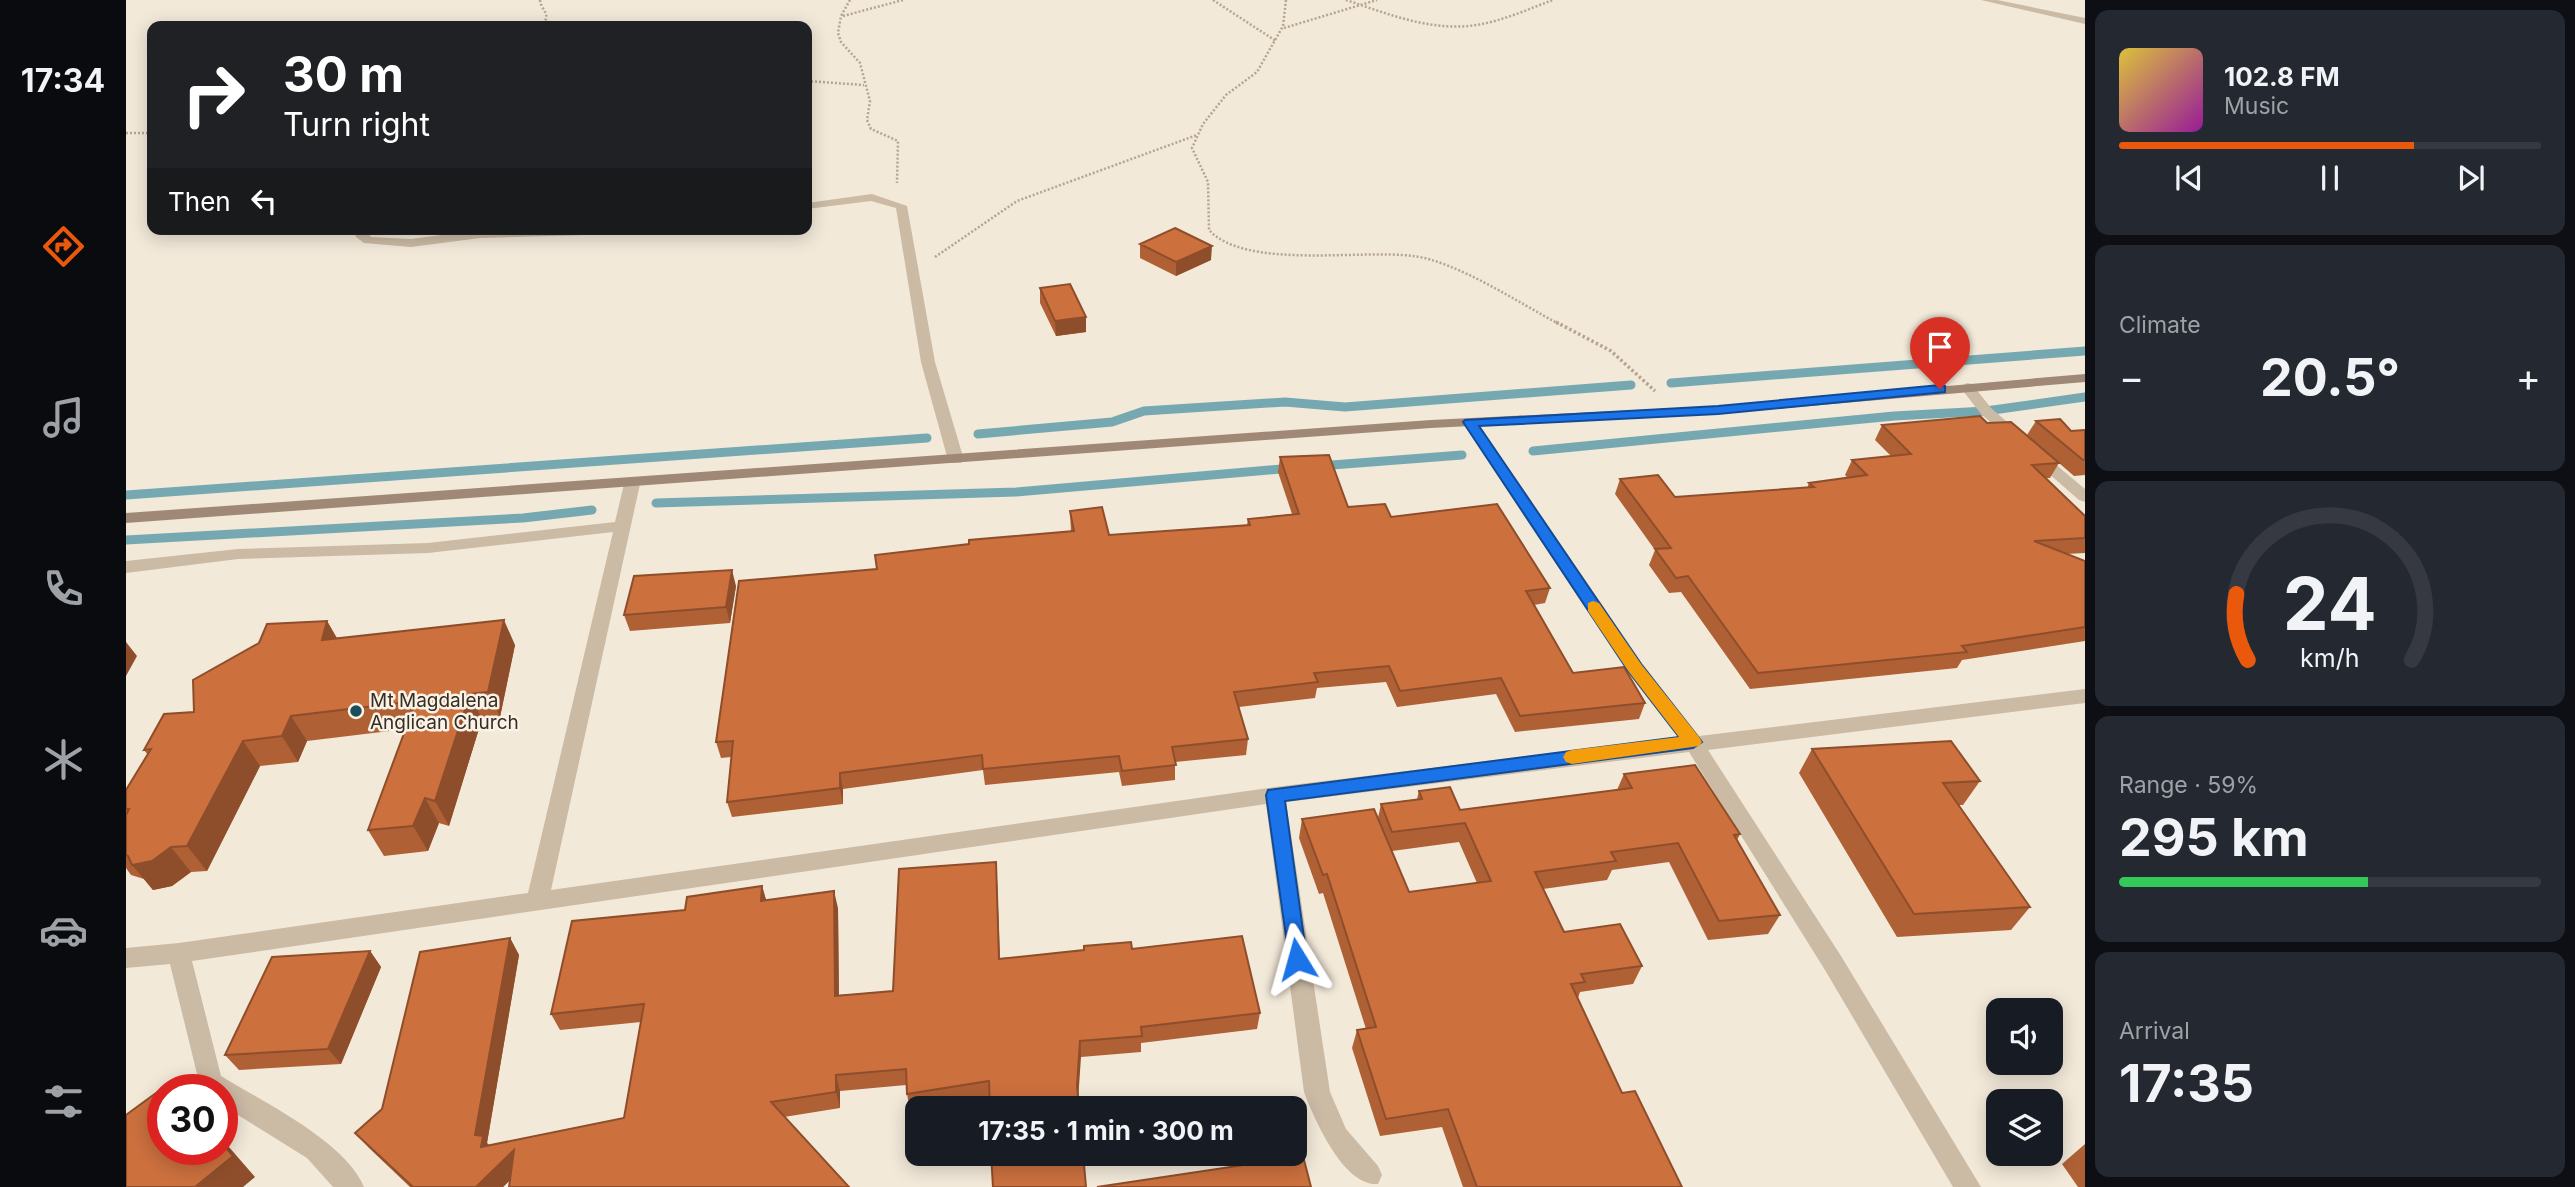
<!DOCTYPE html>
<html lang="en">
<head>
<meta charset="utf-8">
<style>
  body { margin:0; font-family:Inter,sans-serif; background:#242831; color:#f1f3f6; height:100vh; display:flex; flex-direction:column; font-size:26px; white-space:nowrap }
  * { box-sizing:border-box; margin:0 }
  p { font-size:23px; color:#9ea1a6 }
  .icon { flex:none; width:38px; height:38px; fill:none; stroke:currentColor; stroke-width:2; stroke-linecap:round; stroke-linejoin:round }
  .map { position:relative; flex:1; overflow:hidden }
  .sheet { display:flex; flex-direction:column; gap:10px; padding:10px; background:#0d0f14; width:490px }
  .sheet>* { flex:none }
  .banner { position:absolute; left:21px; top:21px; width:665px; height:214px; border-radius:14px; box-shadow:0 4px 18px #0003; background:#202124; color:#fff; overflow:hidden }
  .fabs { position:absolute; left:1860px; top:998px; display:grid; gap:14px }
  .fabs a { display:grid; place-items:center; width:77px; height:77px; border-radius:14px; background:#171b24; box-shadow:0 4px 18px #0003; font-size:35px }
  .speed { position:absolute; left:21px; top:1074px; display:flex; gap:14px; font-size:35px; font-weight:700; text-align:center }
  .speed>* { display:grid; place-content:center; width:91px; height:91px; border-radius:50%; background:#171b24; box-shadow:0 4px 18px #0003; line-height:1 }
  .speed .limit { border:10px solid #d22; background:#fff; color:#111 }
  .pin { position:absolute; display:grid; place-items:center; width:60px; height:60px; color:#fff; margin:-72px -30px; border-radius:50% 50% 50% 0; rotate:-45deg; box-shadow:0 0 7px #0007 }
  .pin .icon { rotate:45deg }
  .me { position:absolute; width:77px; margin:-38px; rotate:352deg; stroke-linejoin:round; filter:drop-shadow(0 0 5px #0008) }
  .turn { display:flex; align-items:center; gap:24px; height:147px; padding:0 21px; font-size:32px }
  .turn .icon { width:91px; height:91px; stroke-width:2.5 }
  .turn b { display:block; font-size:49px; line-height:60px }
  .then { display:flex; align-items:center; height:66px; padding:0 21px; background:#0003; gap:14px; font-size:26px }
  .big { font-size:52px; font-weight:700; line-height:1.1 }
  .sheet .card { flex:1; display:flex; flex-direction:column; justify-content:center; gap:10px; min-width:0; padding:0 24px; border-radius:14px; background:#242831 }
  .sheet .dial { align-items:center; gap:0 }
  .dial svg { height:182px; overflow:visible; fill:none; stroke:#363941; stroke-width:7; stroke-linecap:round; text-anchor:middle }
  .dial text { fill:#f1f3f6; stroke:none }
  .song { display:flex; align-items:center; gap:21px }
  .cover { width:84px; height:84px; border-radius:10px; background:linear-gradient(135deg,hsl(50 70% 55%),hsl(300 70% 35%)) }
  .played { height:7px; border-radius:4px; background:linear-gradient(90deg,#ea580c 70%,#363941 70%) }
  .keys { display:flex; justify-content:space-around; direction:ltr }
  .heat { display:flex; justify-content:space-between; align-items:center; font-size:38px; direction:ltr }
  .charge { height:10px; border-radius:5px; background:linear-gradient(90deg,#34c759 59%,#363941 0) }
  .trip { position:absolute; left:779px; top:1096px; width:402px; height:70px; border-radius:14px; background:#171b24; box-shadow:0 4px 18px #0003; font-weight:700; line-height:70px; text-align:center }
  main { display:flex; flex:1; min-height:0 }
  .menu { display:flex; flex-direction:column; width:126px; justify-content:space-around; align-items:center; background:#090b0e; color:#9ea1a6 }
  .menu .icon { width:49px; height:49px }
  .menu .current { color:#ea580c }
  .menu b { font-size:32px; color:#f1f3f6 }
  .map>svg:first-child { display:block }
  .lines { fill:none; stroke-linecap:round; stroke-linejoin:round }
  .stream { stroke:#76a8b1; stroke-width:9 }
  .path-far1 { stroke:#b7a48e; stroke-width:2.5; stroke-dasharray:2 2; stroke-linecap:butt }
  .path { stroke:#b7a48e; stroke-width:3.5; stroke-dasharray:2.5 2.5; stroke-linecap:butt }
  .lane { fill:#cbbaa4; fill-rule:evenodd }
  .street { fill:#cbbaa4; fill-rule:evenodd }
  .secondary { fill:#9f8976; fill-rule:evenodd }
  .wall { fill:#af6035; fill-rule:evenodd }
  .shaded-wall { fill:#8f4e2b }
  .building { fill:#cc703e; stroke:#8f4e2b; stroke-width:2 }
  .route { fill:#1a73e8; stroke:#114b97; stroke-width:2 }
  .slow { fill:#f59e0b }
  .poi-dot { fill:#1a4e59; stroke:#faf3e5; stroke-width:2.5 }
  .labels { text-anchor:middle; stroke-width:5; stroke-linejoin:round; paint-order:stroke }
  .poi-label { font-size:19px; fill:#362d26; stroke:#faf3e5; text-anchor:start }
</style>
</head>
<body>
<main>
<nav class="menu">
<b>17:34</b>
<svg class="icon current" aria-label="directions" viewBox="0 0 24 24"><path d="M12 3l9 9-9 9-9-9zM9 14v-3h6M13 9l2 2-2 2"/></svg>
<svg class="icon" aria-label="music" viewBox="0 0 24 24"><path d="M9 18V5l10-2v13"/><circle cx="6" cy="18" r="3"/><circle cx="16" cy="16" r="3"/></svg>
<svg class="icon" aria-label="phone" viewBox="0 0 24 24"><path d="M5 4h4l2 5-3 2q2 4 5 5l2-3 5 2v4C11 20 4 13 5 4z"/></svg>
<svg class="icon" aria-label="climate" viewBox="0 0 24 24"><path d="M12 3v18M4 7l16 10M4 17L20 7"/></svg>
<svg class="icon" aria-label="car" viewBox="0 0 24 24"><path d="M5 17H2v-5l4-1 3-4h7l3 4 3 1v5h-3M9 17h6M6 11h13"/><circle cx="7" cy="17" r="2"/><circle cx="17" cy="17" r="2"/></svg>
<svg class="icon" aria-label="filters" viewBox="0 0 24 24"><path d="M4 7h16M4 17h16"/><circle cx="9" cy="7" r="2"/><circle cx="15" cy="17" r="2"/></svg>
</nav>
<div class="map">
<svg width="1959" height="1187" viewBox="0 0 1959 1187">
  <rect width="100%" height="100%" fill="#f2e9d9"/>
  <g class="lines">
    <path class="stream" d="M1545,383L1959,351
      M852,434L986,422L1018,411L1159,402L1219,407L1505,385
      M1407,451L1768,416L1860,411L1959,397
      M1193,466L1336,455
      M0,495L801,438
      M530,503L890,492L1166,468
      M0,540L397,518L466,510"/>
    <path class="path-far1" d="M414,0C415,11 427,14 415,26
      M724,0L715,16L712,33L715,42L734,63L744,101L741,120L745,129L772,141L771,183
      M1087,0L1150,41
      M1160,0L1157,26L1131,72L1100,95L1077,124L1066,148L1082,182L1083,230C1120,270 1234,249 1287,256C1330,261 1393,303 1433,324
      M1220,0C1259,13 1301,30 1343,26C1372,23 1400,10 1427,0
      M717,16L777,0
      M1158,28L1251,0
      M681,81L738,85
      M0,133H26
      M809,257L891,201L1071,135"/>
    <path class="path" d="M1430,322L1485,351L1529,391"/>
    <path class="lane" d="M746,194L781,206L809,362L838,460L835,463H825L822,460L795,362L770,208L745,201L681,209V203Z
      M228,229H240L245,237L285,239L354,230L535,229L529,233L354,238L285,247L238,243L230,237Z"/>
    <path class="street" d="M1855,0H1871L1959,18V24Z
      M1841,383L1846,384L1865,408L1895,434L1898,437L1895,440H1885L1855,414L1834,387Z
      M1344,418L1349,419L1516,663L1573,736L1959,689V703L1582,750L1715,956L1855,1187H1827L1699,970L1563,752L1160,802L1204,1092L1220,1129L1252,1166L1256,1175L1252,1184C1217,1187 1187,1116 1178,1092L1140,804L66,961L95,1076C137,1102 219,1141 238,1187H207L181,1158L96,1105V1090H75L44,964L0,968V948L53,943L402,893L487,532L302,553L112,559L0,573V561L112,549L302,543L489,522L498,484L506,479L514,484L425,890L1149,787L1553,738L1502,673L1337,422Z
      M1911,451L1916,453L1959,489V502L1953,500L1906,459L1903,456L1906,453Z"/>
    <path class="secondary" d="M1959,374V382L1592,414L1305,428L0,523V513L1305,420L1592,406Z"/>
  </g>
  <path class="wall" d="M1014,244L1085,260L1050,276L1014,258Z
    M914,288L960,317V332L930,336L914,303Z
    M1910,421L1945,431L1959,430V475L1948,476L1933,463L1924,478H1919L1959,516V553L1940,554L1959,561V641L1836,660L1831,668L1624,689L1555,592L1543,593L1523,565L1529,550L1489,494L1494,479L1549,497L1681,488L1683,483L1722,478L1719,475L1726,460L1765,456L1749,440L1756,425L1861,423L1901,435Z
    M1154,457L1222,507L1265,517L1424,588L1419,603L1408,605L1447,673L1519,703L1513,719L1389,732L1370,694L1271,707L1260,682L1191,688L1189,698L1113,707L1122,739L1120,755L1049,762V780L996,786L993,772L859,785L857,770L717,789V804L606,817L601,802L605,757L595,758L590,742L751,569L945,532L944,511L983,535L1121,525L1122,519L1166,514L1152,472Z
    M610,586L604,623L504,631L498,615Z
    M201,621L211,638L389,645L374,717L356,719L323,826L313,823L302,851L258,856L242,830L280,729L181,741L172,762L134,766L81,871L65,872L46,886L27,890L18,879L5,875L0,868V790L22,755L18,750L68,712Z
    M1686,749L1854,781L1837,805H1833L1904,907L1885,930L1771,937L1673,773Z
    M1498,774L1614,834L1611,840L1654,915L1642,934L1582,940L1543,862L1486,870L1481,880L1417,889L1438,932L1516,966L1507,984L1454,992L1452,998L1496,1093L1556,1187H1337L1316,1127L1254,1136L1226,1048L1231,1030L1240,1029L1197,893L1193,894L1173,838L1176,819L1252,818L1255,804L1291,799L1293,791L1334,810L1491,790ZM1333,842L1351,883L1283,892L1266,851Z
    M871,880L874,958L1006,949L1134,1013L1131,1029L1015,1043V1052L955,1057L863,1097L784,1110L781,1094L780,1085L714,1091V1108L658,1117L384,1180L377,1187H284L243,1148L229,1133L256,1109L384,938L393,955L361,1143L363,1145L498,1118L515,1022L434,1030L425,1014L559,910L636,886L640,900L712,908L713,995L767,991Z
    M244,951L255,967L215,1064L113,1070L99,1055Z
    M1959,1144V1187H1952L1936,1164Z"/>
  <path class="shaded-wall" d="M1086,246L1085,260L1050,276V262Z
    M960,317V332L930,336L929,321Z
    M606,570L610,586L604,623L600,607Z
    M378,620L389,645L374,717L362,692Z
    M201,621L215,646L196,640Z
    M0,642L11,656L0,676Z
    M344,694L356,719L323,826L309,801Z
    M165,716L181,741L172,762L156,736Z
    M117,741L134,766L81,871L61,846Z
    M714,773L717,789V804L714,788Z
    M299,798L313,823L302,851L287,826Z
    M45,847L65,872L46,886L27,890L6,865Z
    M870,862L871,880L874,975L873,959Z
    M636,886L641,903L635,901Z
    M708,891L712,908L713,1012L709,996Z
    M384,938L393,955L361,1143L368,1152L355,1147L349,1135Z
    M244,951L255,967L215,1064L202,1049Z
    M954,1041L955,1057L952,1101L951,1085Z
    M710,1075L714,1091V1108L710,1092Z
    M96,1139L129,1177L117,1187H69L96,1143Z
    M388,1150L399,1165L377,1187H350Z"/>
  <path class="building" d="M1049,228L1086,246L1050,262L1014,244Z
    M944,284L960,317L929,321L914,288Z
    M1854,416L1861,423L1885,422L1933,463L1906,465L1959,516V538L1908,541L1959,561V627L1836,646L1841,652L1632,673L1562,576L1550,578L1529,549L1545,548L1494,479L1532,475L1549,497L1688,487L1683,483L1741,475L1726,460L1785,454L1756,425Z
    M1934,419L1945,431L1959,430V460H1957L1910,421Z
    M1203,455L1222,507L1259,504L1265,517L1371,504L1424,588L1400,591L1447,673L1498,667L1519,703L1394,716L1375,678L1274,691L1263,666L1188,673L1192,682L1108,692L1122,739L1046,747L1050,765L996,771L993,756L857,769L856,755L714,773V788L601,802L607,741L590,742L613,581L751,569L749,555L843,544V540L948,531L944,511L976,507L983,535L1124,525L1122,519L1173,514L1154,457Z
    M606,570L600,607L498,615L508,576Z
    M378,620L362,692L344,694L309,801L299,798L287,826L242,830L290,701L165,716L156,736L117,741L61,846L45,847L26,861L6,865L2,856L0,855V815L3,809H0V790L25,749L18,750L38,714L68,712L67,680L133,643L141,624L201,621L196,640Z
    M1825,741L1854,781L1817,783L1904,907L1788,914L1686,749Z
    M1569,765L1614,834L1608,835L1654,915L1593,921L1552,843L1485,852L1490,861L1409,872L1438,932L1494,924L1516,966L1455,974L1459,982L1445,984L1496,1093L1509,1091L1556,1187H1351L1322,1109L1260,1119L1231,1030L1250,1027L1201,874L1197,875L1176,819L1248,809L1283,892L1365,881L1339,823L1266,832L1255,804L1296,799L1293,791L1324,787L1334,810L1506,788L1498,774Z
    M870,862L873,959L958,950V946L1005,942L1006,949L1116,936L1134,1013L1015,1027L1016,1036L954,1041L951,1085L953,1108H864L863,1081L781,1094L780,1069L710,1075V1092L645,1102L723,1187H383L388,1150L350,1187H287L229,1133L256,1109L294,952L384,938L349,1135L357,1136L355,1147L498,1118L518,1004L425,1014L446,921L559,910L561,897L636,886L635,901L708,891L709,996L767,991L773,869Z
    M244,951L202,1049L99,1055L146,957Z
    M45,1082L52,1090H37V1150H96V1143L107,1156L69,1187H0V1115Z
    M865,1153H957L960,1187H867Z
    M1177,1156L1185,1187H971Z"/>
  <path class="route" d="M1814,385L1819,386V392L1592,414L1353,426L1515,664L1576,742L1567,748L1159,801L1181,959L1178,965L1171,968L1164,965L1140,795L1142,790L1553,737L1503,672L1337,422L1339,420L1592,406Z"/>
  <path class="slow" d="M1467,601L1473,603L1515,664L1573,737L1576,742L1573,746L1446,764L1440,762L1437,757L1440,752L1446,750L1553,737L1503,672L1462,611V603Z"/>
  <circle class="poi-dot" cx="230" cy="711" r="7"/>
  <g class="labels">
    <g class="poi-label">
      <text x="244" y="707">Mt Magdalena<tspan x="244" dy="22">Anglican Church</tspan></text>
    </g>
  </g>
</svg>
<div class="fabs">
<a><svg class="icon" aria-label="sound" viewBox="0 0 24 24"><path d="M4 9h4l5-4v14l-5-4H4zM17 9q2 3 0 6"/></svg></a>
<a><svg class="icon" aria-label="layers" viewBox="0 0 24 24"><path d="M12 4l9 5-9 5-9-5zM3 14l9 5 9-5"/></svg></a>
</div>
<div class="speed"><div class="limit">30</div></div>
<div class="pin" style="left:1814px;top:389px;background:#d93025"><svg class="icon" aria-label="arrive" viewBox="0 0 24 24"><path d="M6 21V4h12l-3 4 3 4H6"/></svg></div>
<svg class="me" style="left:1171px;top:959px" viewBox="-20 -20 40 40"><path d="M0-17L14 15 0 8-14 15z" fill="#1a73e8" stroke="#fff" stroke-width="4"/></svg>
<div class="trip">17:35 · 1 min · 300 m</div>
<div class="banner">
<div class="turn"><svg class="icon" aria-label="right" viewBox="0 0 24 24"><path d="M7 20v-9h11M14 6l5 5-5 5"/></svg><div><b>30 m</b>Turn right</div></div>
<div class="then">Then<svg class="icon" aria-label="left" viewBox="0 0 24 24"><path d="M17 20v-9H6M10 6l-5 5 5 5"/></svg></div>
</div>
</div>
<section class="sheet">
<div class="card">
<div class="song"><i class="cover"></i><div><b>102.8 FM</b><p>Music</p></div></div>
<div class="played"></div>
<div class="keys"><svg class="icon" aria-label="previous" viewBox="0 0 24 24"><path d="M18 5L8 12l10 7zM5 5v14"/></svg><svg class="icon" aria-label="pause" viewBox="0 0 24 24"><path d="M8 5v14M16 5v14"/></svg><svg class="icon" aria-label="next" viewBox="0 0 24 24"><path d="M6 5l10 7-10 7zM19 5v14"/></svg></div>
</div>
<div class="card"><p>Climate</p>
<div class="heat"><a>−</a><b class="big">20.5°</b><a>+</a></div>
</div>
<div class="card dial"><svg viewBox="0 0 100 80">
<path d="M14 69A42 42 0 1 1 86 69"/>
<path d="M14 69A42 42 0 0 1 9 40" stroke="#ea580c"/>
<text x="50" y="56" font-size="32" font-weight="700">24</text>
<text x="50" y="72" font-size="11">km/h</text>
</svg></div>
<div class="card"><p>Range · 59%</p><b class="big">295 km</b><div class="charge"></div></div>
<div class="card"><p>Arrival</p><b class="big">17:35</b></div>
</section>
</main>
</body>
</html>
